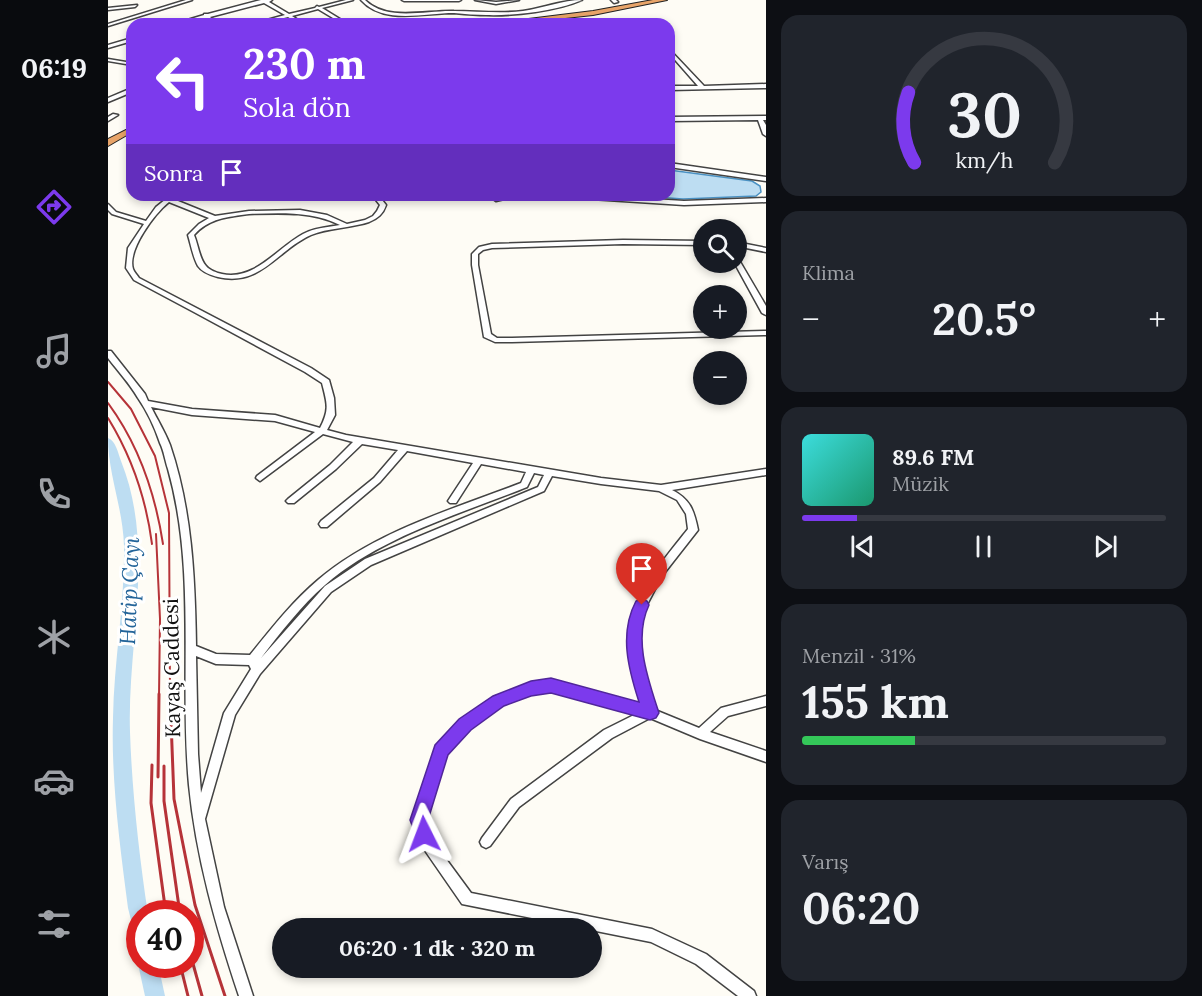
<!DOCTYPE html>
<html lang="tr">
<head>
<meta charset="utf-8">
<style>
  body { margin:0; font-family:Lora,serif; background:#20242c; color:#f1f3f6; height:100vh; display:flex; flex-direction:column; font-size:22px; white-space:nowrap }
  * { box-sizing:border-box; margin:0 }
  p { font-size:20px; color:#9ea1a6 }
  .icon { flex:none; width:33px; height:33px; fill:none; stroke:currentColor; stroke-width:2; stroke-linecap:round; stroke-linejoin:round }
  .map { position:relative; flex:1; overflow:hidden }
  .panel { display:flex; flex-direction:column; gap:15px; padding:15px; background:#0d0f14; width:436px }
  .panel>* { flex:none }
  .top-card { position:absolute; left:18px; top:18px; width:549px; height:183px; border-radius:18px; box-shadow:0 3px 9px #0003; background:#7c3aed; color:#fff; overflow:hidden }
  .controls { position:absolute; left:585px; top:219px; display:grid; gap:12px }
  .controls a { display:grid; place-items:center; width:54px; height:54px; border-radius:50%; background:#171b24; box-shadow:0 3px 9px #0003; font-size:30px }
  .speed { position:absolute; left:18px; top:900px; display:flex; gap:12px; font-size:30px; font-weight:700; text-align:center }
  .speed>* { display:grid; place-content:center; width:78px; height:78px; border-radius:50%; background:#171b24; box-shadow:0 3px 9px #0003; line-height:1 }
  .speed .limit { border:9px solid #d22; background:#fff; color:#111 }
  .pin { position:absolute; display:grid; place-items:center; width:51px; height:51px; color:#fff; margin:-62px -26px; border-radius:50% 50% 50% 0; rotate:-45deg; box-shadow:0 0 6px #0007 }
  .pin .icon { rotate:45deg }
  .me { position:absolute; width:66px; margin:-33px; rotate:357deg; stroke-linejoin:round; filter:drop-shadow(0 0 4px #0008) }
  .turn { display:flex; align-items:center; gap:21px; height:126px; padding:0 18px; font-size:27px }
  .turn .icon { width:78px; height:78px; stroke-width:2.5 }
  .turn b { display:block; font-size:42px; line-height:51px }
  .then { display:flex; align-items:center; height:57px; padding:0 18px; background:#0003; gap:12px; font-size:22px }
  .big { font-size:45px; font-weight:700; line-height:1.1 }
  .panel .tile { flex:1; display:flex; flex-direction:column; justify-content:center; gap:9px; min-width:0; padding:0 21px; border-radius:18px; background:#20242c }
  .panel .dial { align-items:center; gap:0 }
  .dial svg { height:156px; overflow:visible; fill:none; stroke:#363941; stroke-width:7; stroke-linecap:round; text-anchor:middle }
  .dial text { fill:#f1f3f6; stroke:none }
  .song { display:flex; align-items:center; gap:18px }
  .cover { width:72px; height:72px; border-radius:9px; background:linear-gradient(135deg,hsl(180 70% 55%),hsl(160 70% 35%)) }
  .played { height:6px; border-radius:3px; background:linear-gradient(90deg,#7c3aed 15%,#363941 15%) }
  .keys { display:flex; justify-content:space-around; direction:ltr }
  .heat { display:flex; justify-content:space-between; align-items:center; font-size:33px; direction:ltr }
  .charge { height:9px; border-radius:4px; background:linear-gradient(90deg,#34c759 31%,#363941 0) }
  .trip { position:absolute; left:164px; top:918px; width:330px; height:60px; border-radius:30px; background:#171b24; box-shadow:0 3px 9px #0003; font-weight:700; line-height:60px; text-align:center }
  main { display:flex; flex:1; min-height:0 }
  .dock { display:flex; flex-direction:column; width:108px; justify-content:space-around; align-items:center; background:#090b0e; color:#9ea1a6 }
  .dock .icon { width:42px; height:42px }
  .dock .active { color:#7c3aed }
  .dock b { font-size:27px; color:#f1f3f6 }
  .map>svg:first-child { display:block }
  .water { fill:#bdddf2; stroke:#4a91c3; stroke-width:1.5 }
  .lines { fill:none; stroke-linecap:round; stroke-linejoin:round }
  .river { fill:#bdddf2; fill-rule:evenodd }
  .minor-casing { stroke:#434343; stroke-width:3 }
  .highway-casing { stroke:#212121; stroke-width:2 }
  .minor { fill:#fff; fill-rule:evenodd }
  .highway { fill:#e8a469; fill-rule:evenodd }
  .rail-far1 { stroke:#b63338; stroke-width:2 }
  .rail { stroke:#b63338; stroke-width:3 }
  .route { fill:#7c3aed; stroke:#51269a; stroke-width:1.5 }
  .labels { text-anchor:middle; stroke-width:6; stroke-linejoin:round; paint-order:stroke }
  .street-label { font-size:21px; fill:#101010; stroke:#fff }
  .water-label { font-size:22px; font-style:italic; fill:#236499; stroke:#fff }
</style>
</head>
<body>
<main>
<nav class="dock">
<b>06:19</b>
<svg class="icon active" aria-label="directions" viewBox="0 0 24 24"><path d="M12 3l9 9-9 9-9-9zM9 14v-3h6M13 9l2 2-2 2"/></svg>
<svg class="icon" aria-label="music" viewBox="0 0 24 24"><path d="M9 18V5l10-2v13"/><circle cx="6" cy="18" r="3"/><circle cx="16" cy="16" r="3"/></svg>
<svg class="icon" aria-label="phone" viewBox="0 0 24 24"><path d="M5 4h4l2 5-3 2q2 4 5 5l2-3 5 2v4C11 20 4 13 5 4z"/></svg>
<svg class="icon" aria-label="climate" viewBox="0 0 24 24"><path d="M12 3v18M4 7l16 10M4 17L20 7"/></svg>
<svg class="icon" aria-label="car" viewBox="0 0 24 24"><path d="M5 17H2v-5l4-1 3-4h7l3 4 3 1v5h-3M9 17h6M6 11h13"/><circle cx="7" cy="17" r="2"/><circle cx="17" cy="17" r="2"/></svg>
<svg class="icon" aria-label="filters" viewBox="0 0 24 24"><path d="M4 7h16M4 17h16"/><circle cx="9" cy="7" r="2"/><circle cx="15" cy="17" r="2"/></svg>
</nav>
<div class="map">
<svg width="658" height="996" viewBox="0 0 658 996">
  <rect width="100%" height="100%" fill="#fefcf5"/>
  <path class="water" d="M561,170L644,181L652,186L653,192L648,196L575,199L521,195H561Z"/>
  <g class="lines">
    <path class="river" d="M0,438C8,441 10,453 13,461C48,548 19,642 22,732C24,791 31,855 40,914H32V931L25,928L20,908C12,846 3,781 5,718C6,660 17,603 16,546C15,508 0,474 0,438Z
      M32,960V964H50L57,996H37L30,964Z"/>
    <g class="minor-casing">
      <path id="minor" d="M78,0H84L0,26V24Z
        M153,0H164L161,2L181,14L207,8L209,6L211,7L238,0H245L214,8L240,24H235L210,9L184,16L196,24H191L180,17L151,24H144L177,15L156,3L102,17L110,24H105L98,18L73,24H66L96,15V14H100Z
        M253,0H257C279,22 318,10 346,11C369,11 392,14 415,11C435,8 455,0 474,0C449,11 406,16 378,15C368,15 357,14 346,13C316,13 275,25 253,0Z
        M294,0H353L351,1H296Z
        M367,0L388,2L411,0L388,4Z
        M503,0H508L510,2L506,3Z
        M29,5L27,7L0,10V8Z
        M24,38V41L0,48V45Z
        M561,49L596,86L658,84V88L561,90V86H590L561,53Z
        M0,59L24,63V65L0,61Z
        M24,88V92L0,102V98Z
        M5,114L10,115L0,121V117Z
        M658,116V120H655L658,125V136L655,134L650,120L561,121V117Z
        M561,163L658,177V181L561,167Z
        M63,195H70L65,199L107,216L141,211L192,210L219,215L239,224L257,220L265,216L269,211L272,205L264,195H270L278,205C275,214 270,218 261,222C243,228 219,228 203,235C169,250 153,287 110,277C102,275 94,272 90,266C85,257 83,245 80,235L91,224L101,218L61,202C47,213 19,250 25,269C26,272 29,275 31,278L203,368L221,380L226,398L227,415L219,430L238,435L493,478L553,485L658,469V475L564,490C582,499 586,510 590,530L554,576L533,616L530,639L537,678L547,710L591,728L613,708L658,696V706L620,716L602,732L658,751V762L592,739L542,718L504,738L411,807L382,846L378,848L374,846L372,842L374,838L403,799L496,730L528,714L443,691L423,694L394,705L361,728L338,754L317,820L327,844L363,893L544,929L598,954L646,991L648,996H630L588,964L543,942L483,930V928H474L354,904L318,852L305,820L329,747L353,720L386,697L423,684L443,681L534,706C529,687 519,656 520,638C521,599 557,558 580,529L578,514L569,500L551,491L493,484L444,476L436,491L263,565L223,592L152,674L127,715L97,819L116,907L145,996H131C108,927 88,857 81,785C71,680 89,571 60,469C57,460 56,451 52,443C47,428 39,411 30,398C22,384 10,371 0,358V351H3L37,394L40,401L84,409L167,415L212,428C222,409 219,403 214,383L197,372L86,312L26,280L18,268L20,248L36,224L4,214L0,210V204L8,212L38,221L48,207ZM141,214C172,213 204,211 232,225C220,227 206,228 195,234C169,248 147,281 114,274C109,273 101,270 98,266C91,258 90,244 86,235C101,218 120,217 141,214ZM43,407L84,415L167,421L207,432L149,476L148,478L152,481L215,434L245,442L222,465L180,499L178,501L180,503H186L228,469L254,444L290,450L266,478L213,521L211,524L213,527H219L272,482L299,451L365,463L340,501L342,503H348L373,464L418,472L413,483C345,509 266,532 210,580C184,602 163,629 142,655L108,654L88,646C87,578 84,510 62,445C57,432 49,419 43,407ZM426,473L436,475L430,487L257,559L217,586L153,658C173,632 193,606 217,585C272,537 352,514 419,487ZM88,656L108,664L141,665L143,669L116,713L93,793L90,754Z
        M380,195H387L389,197L414,195L388,201Z
        M449,195H481L576,201L658,198V202L576,205L452,197Z
        M515,240L596,241V245L515,244L384,248L375,250L370,254V265L383,334L389,338H404L658,331V335L404,342H387L376,337L364,265V254L371,247L384,244Z
        M628,242L658,248V252L628,246Z
        M628,258L631,260L658,306V315L654,313L626,262H628Z"/>
    </g>
    <g class="highway-casing">
      <path id="highway" d="M545,0H559L485,15L402,24H380L485,11Z
        M24,127V132L0,146V139Z"/>
    </g>
    <use href="#minor" class="minor"/>
    <use href="#highway" class="highway"/>
    <path class="rail-far1" d="M0,382L23,409L47,456L61,513L62,696
      M0,403C31,445 47,492 55,544
      M0,418C24,457 38,498 44,544
      M48,534L52,619L51,696"/>
    <path class="rail" d="M62,694L66,799L87,905L117,996
      M44,765L43,803L58,914
      M56,766V801L72,914
      M50,777L51,694
      M82,953L94,996
      M72,964L80,996"/>
  </g>
  <path class="route" d="M534,599L539,601L541,605C525,639 540,679 551,713L548,718L542,720L443,693L423,696L396,706L363,730L340,755L320,820L326,834L323,841L316,843L310,841L302,820L327,745L351,719L385,696L423,681L443,678L531,702C520,668 511,633 528,601Z"/>
  <g class="labels">
    <g class="street-label">
      <text transform="translate(64 668) rotate(-91)" y="7">Kayaş Caddesi</text>
    </g>
    <g class="water-label">
      <text transform="translate(21 591) rotate(-88)" y="8">Hatip Çayı</text>
    </g>
  </g>
</svg>
<div class="controls">
<a><svg class="icon" aria-label="search" viewBox="0 0 24 24"><circle cx="10" cy="10" r="6"/><path d="M15 15l6 6"/></svg></a>
<a>+</a>
<a>−</a>
</div>
<div class="speed"><div class="limit">40</div></div>
<div class="pin" style="left:534px;top:605px;background:#d93025"><svg class="icon" aria-label="arrive" viewBox="0 0 24 24"><path d="M6 21V4h12l-3 4 3 4H6"/></svg></div>
<svg class="me" style="left:316px;top:834px" viewBox="-20 -20 40 40"><path d="M0-17L14 15 0 8-14 15z" fill="#7c3aed" stroke="#fff" stroke-width="4"/></svg>
<div class="trip">06:20 · 1 dk · 320 m</div>
<div class="top-card">
<div class="turn"><svg class="icon" aria-label="left" viewBox="0 0 24 24"><path d="M17 20v-9H6M10 6l-5 5 5 5"/></svg><div><b>230 m</b>Sola dön</div></div>
<div class="then">Sonra<svg class="icon" aria-label="arrive" viewBox="0 0 24 24"><path d="M6 21V4h12l-3 4 3 4H6"/></svg></div>
</div>
</div>
<section class="panel">
<div class="tile dial"><svg viewBox="0 0 100 80">
<path d="M14 69A42 42 0 1 1 86 69"/>
<path d="M14 69A42 42 0 0 1 11 33" stroke="#7c3aed"/>
<text x="50" y="56" font-size="32" font-weight="700">30</text>
<text x="50" y="72" font-size="11">km/h</text>
</svg></div>
<div class="tile"><p>Klima</p>
<div class="heat"><a>−</a><b class="big">20.5°</b><a>+</a></div>
</div>
<div class="tile">
<div class="song"><i class="cover"></i><div><b>89.6 FM</b><p>Müzik</p></div></div>
<div class="played"></div>
<div class="keys"><svg class="icon" aria-label="previous" viewBox="0 0 24 24"><path d="M18 5L8 12l10 7zM5 5v14"/></svg><svg class="icon" aria-label="pause" viewBox="0 0 24 24"><path d="M8 5v14M16 5v14"/></svg><svg class="icon" aria-label="next" viewBox="0 0 24 24"><path d="M6 5l10 7-10 7zM19 5v14"/></svg></div>
</div>
<div class="tile"><p>Menzil · 31%</p><b class="big">155 km</b><div class="charge"></div></div>
<div class="tile"><p>Varış</p><b class="big">06:20</b></div>
</section>
</main>
</body>
</html>
